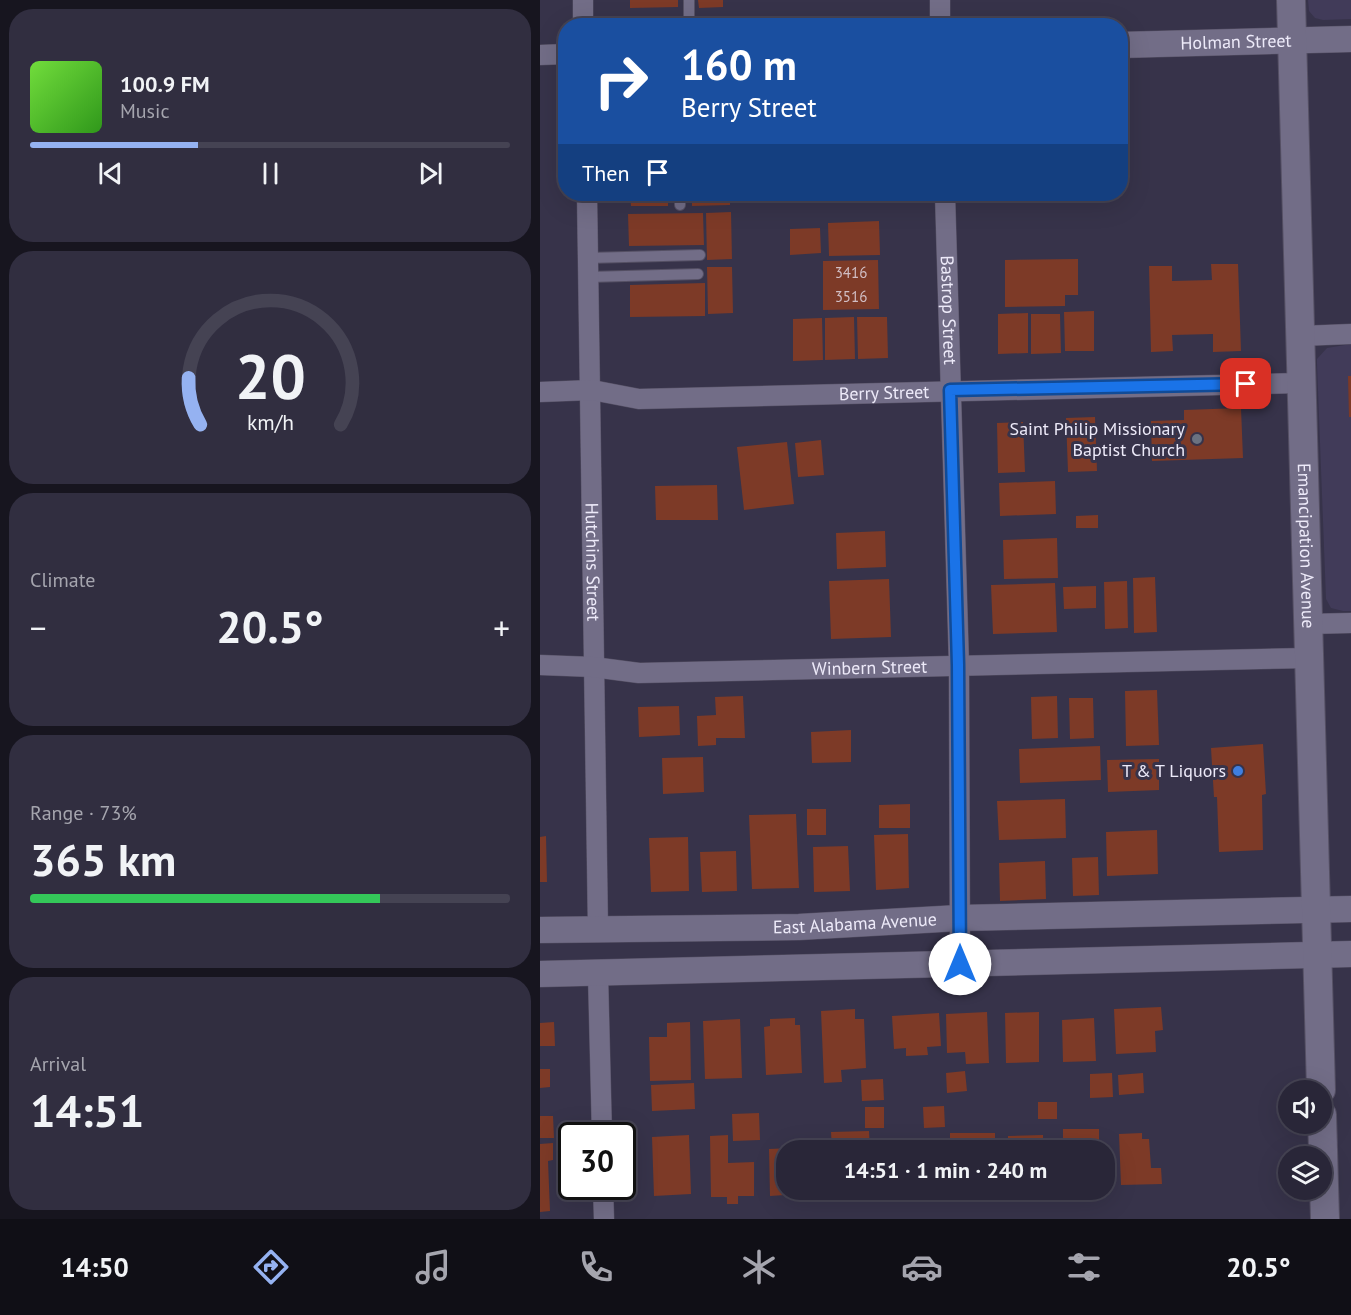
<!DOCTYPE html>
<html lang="en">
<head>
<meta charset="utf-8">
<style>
  body { margin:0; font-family:"PT Sans",sans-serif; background:#312e40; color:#f1f3f6; height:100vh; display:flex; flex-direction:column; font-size:22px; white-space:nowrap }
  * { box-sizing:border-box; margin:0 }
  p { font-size:20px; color:#a5a5ae }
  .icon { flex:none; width:33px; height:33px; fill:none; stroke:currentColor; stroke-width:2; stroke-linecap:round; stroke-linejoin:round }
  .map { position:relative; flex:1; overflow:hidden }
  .details { display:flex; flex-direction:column; gap:9px; padding:9px; background:#17151f; width:540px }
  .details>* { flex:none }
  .banner { position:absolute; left:18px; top:18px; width:570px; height:183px; border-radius:24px; box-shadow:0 6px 24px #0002,0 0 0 2px #454353; background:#1a4fa0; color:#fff; overflow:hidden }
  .tools { position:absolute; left:738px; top:1080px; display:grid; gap:12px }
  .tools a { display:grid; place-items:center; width:54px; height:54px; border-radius:50%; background:#292638; box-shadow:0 6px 24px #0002,0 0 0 2px #454353; font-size:30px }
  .speed { position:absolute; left:18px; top:1122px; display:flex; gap:12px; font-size:30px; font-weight:700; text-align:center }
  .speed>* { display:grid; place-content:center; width:78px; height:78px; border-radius:50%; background:#292638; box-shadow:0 6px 24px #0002,0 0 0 2px #454353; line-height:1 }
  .speed .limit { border:3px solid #111; border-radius:9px; background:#fff; color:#111 }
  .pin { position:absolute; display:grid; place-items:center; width:51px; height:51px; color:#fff; margin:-26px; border-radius:12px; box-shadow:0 3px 9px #0006 }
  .me { position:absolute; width:66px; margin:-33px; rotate:0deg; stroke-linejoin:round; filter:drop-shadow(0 0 4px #0008) }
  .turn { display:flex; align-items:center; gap:21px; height:126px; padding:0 24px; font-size:27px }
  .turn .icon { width:78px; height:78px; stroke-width:2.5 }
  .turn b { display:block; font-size:42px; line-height:51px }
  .then { display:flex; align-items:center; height:57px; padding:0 24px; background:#0003; gap:12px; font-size:22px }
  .big { font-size:45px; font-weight:800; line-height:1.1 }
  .details .tile { flex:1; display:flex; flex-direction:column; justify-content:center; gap:9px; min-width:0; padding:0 21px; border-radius:24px; background:#312e40 }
  .details .dial { align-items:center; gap:0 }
  .dial svg { height:156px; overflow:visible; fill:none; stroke:#454353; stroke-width:7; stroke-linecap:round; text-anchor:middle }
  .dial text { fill:#f1f3f6; stroke:none }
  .song { display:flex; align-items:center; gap:18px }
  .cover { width:72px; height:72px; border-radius:9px; background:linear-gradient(135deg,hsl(100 70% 55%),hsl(110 70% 35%)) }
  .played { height:6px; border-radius:3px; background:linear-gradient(90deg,#95b2f1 35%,#454353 35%) }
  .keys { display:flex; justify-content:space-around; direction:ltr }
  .heat { display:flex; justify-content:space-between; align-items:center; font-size:33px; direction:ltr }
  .charge { height:9px; border-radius:4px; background:linear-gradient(90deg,#34c759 73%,#454353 0) }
  .trip { position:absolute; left:236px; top:1140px; width:339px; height:60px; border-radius:24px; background:#292638; box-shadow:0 6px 24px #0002,0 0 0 2px #454353; font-weight:800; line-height:60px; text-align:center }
  .tabs { display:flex; height:96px; justify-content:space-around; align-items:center; background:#100f16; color:#a5a5ae }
  .tabs .icon { width:42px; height:42px }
  .tabs .active { color:#95b2f1 }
  .tabs b { font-size:27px; color:#f1f3f6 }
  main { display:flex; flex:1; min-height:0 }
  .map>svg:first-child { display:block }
  .built { fill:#413b59 }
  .building { fill:#7d3a27 }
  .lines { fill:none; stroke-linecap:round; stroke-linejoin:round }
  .service-casing { stroke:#555064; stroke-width:12 }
  .minor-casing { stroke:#555064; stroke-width:21 }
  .tertiary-casing { stroke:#555064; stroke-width:27 }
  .secondary-casing { stroke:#555064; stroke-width:30 }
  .service { stroke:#726d87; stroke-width:10 }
  .minor { stroke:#726d87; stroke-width:20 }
  .tertiary { stroke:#726d87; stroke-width:26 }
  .secondary { stroke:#726d87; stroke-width:28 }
  .route-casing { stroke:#114b97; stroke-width:15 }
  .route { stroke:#1a73e8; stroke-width:10 }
  .worship-dot { fill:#6b7280; stroke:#37334a; stroke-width:2 }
  .shop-dot { fill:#3f7fe0; stroke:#37334a; stroke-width:2 }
  .labels { text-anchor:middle; stroke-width:6; stroke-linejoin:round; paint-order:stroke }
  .number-label { font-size:15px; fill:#d1bec4 }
  .street-label { font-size:18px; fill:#edeaf9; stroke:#37334a }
  .poi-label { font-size:18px; fill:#edeaf9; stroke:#37334a; text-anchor:end }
</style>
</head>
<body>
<main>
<section class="details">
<div class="tile">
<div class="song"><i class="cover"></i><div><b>100.9 FM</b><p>Music</p></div></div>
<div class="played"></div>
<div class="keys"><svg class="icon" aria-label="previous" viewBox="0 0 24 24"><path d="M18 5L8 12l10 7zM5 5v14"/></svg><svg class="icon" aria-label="pause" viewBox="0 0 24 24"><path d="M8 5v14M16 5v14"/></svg><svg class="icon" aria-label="next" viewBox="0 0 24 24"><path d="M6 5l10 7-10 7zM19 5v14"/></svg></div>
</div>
<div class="tile dial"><svg viewBox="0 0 100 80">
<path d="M14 69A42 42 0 1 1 86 69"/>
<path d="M14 69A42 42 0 0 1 8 45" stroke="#95b2f1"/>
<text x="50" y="56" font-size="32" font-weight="700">20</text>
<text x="50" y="72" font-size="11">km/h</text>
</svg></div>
<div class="tile"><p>Climate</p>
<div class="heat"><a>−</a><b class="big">20.5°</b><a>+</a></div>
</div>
<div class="tile"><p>Range · 73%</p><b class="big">365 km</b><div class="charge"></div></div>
<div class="tile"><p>Arrival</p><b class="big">14:51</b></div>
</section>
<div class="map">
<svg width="811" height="1219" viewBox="0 0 811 1219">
  <rect width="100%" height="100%" fill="#37334a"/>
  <path class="built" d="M768,0H811V19L783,20L775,18L769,11Z
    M811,344V611H803L791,608L786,599L777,364V359L787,348Z"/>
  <path class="building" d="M90,0H138V7L90,8Z
    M158,0H183V7L159,8Z
    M90,194H128V206H91Z
    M152,194H190V205L152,206Z
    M313,194H337L338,198L313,199Z
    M450,194H482V199L450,200Z
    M484,194H516V198L484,199Z
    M519,194H551V197L519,198Z
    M191,212L192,259L167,260L166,213Z
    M163,213L164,245L89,246L88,214Z
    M339,221L340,255L289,256L288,223Z
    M280,228L281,253L250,255V229Z
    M538,259V295H525V306L465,307V260Z
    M338,260L339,309L283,310V261Z
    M671,264H698L701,351L673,352V334L632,335L633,351L611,352L609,266H632V281L672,280Z
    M167,267H192L193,313L168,314Z
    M165,283V316L90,317V285Z
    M554,311V351H525L524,312Z
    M488,313V353L458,354V314Z
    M491,314H520L521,353L491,354Z
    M314,317L315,359L285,360V318Z
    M317,317H347L348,358L318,359Z
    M282,318L283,360L253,361V319Z
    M808,376H811V417H809Z
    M701,408L703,458L612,461L611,421L644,420V410Z
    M555,417L557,471L528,472L526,418Z
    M483,422L485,472L458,473L457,423Z
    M281,440L284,475L258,477L255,443Z
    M247,442L254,504L204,510L197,447Z
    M515,481L516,514L460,516L459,483Z
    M177,485L178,520H116L115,486Z
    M558,515V528H536V516Z
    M345,531L346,567L297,569L296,533Z
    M517,538L518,578L464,579L463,540Z
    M615,577L617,632L594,633L593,578Z
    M349,579L351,637L291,639L289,581Z
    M587,581L588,628L565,629L564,582Z
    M515,583L517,632L453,634L451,585Z
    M556,586V608L524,609L523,587Z
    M617,690L619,745L586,746L585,691Z
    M203,696L205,738H176V745L158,746L157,716L176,715L175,697Z
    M517,696L518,738L492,739L491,697Z
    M529,698H553L554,738L530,739Z
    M139,706L140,735L99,737L98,707Z
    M311,730V762L272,763L271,732Z
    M723,744L726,794L722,795L723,850L679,852L677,797H674L671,748Z
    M560,746L561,780L480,783L479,749Z
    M163,757L164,792L123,794L122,758Z
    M619,759V790L568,792L567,760Z
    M525,799L526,838L459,840L457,801Z
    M370,804V828H339V805Z
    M267,809H286V835H267Z
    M256,814L259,888L212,889L209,815Z
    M617,830L618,874L567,876L566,832Z
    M368,834L369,888L336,890L334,835Z
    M6,836L7,882H0V837Z
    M148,837L149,891L111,892L109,838Z
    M308,846L310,891L274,892L273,847Z
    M196,851L197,891L162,892L160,852Z
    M558,857L559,895L533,896L532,858Z
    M505,861L506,899L460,901L459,863Z
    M621,1007L623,1030L615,1031L616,1052L576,1054L574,1009Z
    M315,1009V1019H324L326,1068L301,1070L302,1082L284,1083L281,1011Z
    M447,1012L449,1063L426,1064L425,1052L407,1053L406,1014Z
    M499,1012V1062L466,1063L465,1013Z
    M399,1013L401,1046L387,1047L388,1055L366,1056V1048L354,1049L352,1016Z
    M255,1018V1025H260L262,1073L226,1075L224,1027L230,1026V1019Z
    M554,1018L556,1061L523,1062L522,1020Z
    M200,1019L202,1078L165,1079L163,1021Z
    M14,1022L15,1046H0V1023Z
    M150,1022L151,1080L110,1081L109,1037H127V1023Z
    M0,1069H10V1087L0,1088Z
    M425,1071L427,1091L407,1093L406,1073Z
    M572,1073L573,1097L550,1098V1074Z
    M603,1073L604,1093L579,1095L578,1075Z
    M343,1079L344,1100L322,1101L321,1080Z
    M154,1083L155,1109L112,1111L111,1085Z
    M498,1102H517V1119H498Z
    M404,1106L405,1127L384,1128L383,1107Z
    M325,1107H344V1128H325Z
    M219,1113L220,1140L193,1141L192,1114Z
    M0,1116H13L14,1138H0Z
    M523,1129H559V1150H523Z
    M329,1131L330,1150H292L291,1132Z
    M410,1133H455V1150H410Z
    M602,1133V1139H609L611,1168H621L622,1184L581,1185L579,1134Z
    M149,1135L151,1194L114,1196L112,1137Z
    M188,1135V1163L214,1162V1196H198V1204H187V1197H171L170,1136Z
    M503,1135V1150H468V1136Z
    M13,1143V1160L8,1161L10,1211L0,1212V1144Z
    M276,1147V1150H246L245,1195L230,1196L229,1149Z
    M294,1190H318V1196L294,1197Z"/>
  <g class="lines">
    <g class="service-casing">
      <path id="service" d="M149,0V26
        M140,194V205
        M48,258L160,255
        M49,277L158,274"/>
    </g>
    <g class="minor-casing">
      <g id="minor">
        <path d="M43,0V26"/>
        <path d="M400,0V26"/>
        <path d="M0,55L26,54"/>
        <path id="s1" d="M47,194L58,930"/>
        <path id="s2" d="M405,194L419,665L420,964"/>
        <path d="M760,336L811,334"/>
        <path id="s3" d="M0,392L52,390L99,399L760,383"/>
        <path d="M767,624L811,623"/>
        <path id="s4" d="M0,665L53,667L99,673L768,658"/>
        <path d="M58,974L62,1136"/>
        <path d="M63,1186L64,1219"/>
      </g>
    </g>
    <g class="tertiary-casing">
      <g id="tertiary">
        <path id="s5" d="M580,45L811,39"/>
        <path id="s6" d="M0,930L259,927L419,918L811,909"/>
        <path d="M0,974L811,954"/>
      </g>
    </g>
    <g class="secondary-casing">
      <g id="secondary">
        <path id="s7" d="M751,0L781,1090"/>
        <path d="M782,1115L785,1219"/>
      </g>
    </g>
    <use href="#service" class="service"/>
    <use href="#minor" class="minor"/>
    <use href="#tertiary" class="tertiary"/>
    <use href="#secondary" class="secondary"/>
  </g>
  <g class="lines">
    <g class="route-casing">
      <path id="route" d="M420,964L418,665L410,390L706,384"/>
    </g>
    <use href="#route" class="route"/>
  </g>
  <circle class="worship-dot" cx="657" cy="439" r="6"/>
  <circle class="shop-dot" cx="698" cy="771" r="6"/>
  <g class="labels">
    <g class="number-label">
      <text x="311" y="278">3416</text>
      <text x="311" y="302">3516</text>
    </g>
    <g class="street-label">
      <text dy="6" stroke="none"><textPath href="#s5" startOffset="116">Holman Street</textPath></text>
      <text dy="6" stroke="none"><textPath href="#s2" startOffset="116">Bastrop Street</textPath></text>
      <text dy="6" stroke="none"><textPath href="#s3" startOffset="345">Berry Street</textPath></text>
      <text dy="6" stroke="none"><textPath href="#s7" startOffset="546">Emancipation Avenue</textPath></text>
      <text dy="6" stroke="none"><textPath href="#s1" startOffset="368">Hutchins Street</textPath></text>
      <text dy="6" stroke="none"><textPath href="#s4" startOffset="330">Winbern Street</textPath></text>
      <text dy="6" stroke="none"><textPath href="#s6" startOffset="315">East Alabama Avenue</textPath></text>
    </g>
    <g class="poi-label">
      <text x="645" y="435">Saint Philip Missionary<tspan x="645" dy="21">Baptist Church</tspan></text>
      <text x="686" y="777">T &amp; T Liquors</text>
    </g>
  </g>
</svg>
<div class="tools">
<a><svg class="icon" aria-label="sound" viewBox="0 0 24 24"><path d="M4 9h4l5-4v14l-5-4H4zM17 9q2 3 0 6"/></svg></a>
<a><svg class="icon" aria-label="layers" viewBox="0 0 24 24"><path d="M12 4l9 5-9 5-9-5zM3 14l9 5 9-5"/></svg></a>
</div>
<div class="speed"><div class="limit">30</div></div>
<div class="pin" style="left:706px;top:384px;background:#d93025"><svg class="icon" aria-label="arrive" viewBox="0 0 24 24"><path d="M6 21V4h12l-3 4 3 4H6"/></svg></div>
<svg class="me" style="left:420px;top:964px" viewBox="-20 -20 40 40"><circle r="19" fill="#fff"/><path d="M0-13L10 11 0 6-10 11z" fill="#1a73e8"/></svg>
<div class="trip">14:51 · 1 min · 240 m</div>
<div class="banner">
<div class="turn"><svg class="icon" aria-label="right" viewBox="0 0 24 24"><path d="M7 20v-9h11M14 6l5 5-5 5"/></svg><div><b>160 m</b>Berry Street</div></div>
<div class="then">Then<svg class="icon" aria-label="arrive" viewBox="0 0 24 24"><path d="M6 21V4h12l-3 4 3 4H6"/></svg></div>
</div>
</div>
</main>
<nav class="tabs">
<b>14:50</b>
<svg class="icon active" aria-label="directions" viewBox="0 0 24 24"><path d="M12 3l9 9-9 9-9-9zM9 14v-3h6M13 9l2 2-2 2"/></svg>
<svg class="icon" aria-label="music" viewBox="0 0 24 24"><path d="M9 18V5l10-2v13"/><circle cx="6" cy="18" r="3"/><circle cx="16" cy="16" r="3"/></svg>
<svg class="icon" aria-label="phone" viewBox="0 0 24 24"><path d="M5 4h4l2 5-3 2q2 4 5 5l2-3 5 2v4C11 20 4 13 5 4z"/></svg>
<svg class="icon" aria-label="climate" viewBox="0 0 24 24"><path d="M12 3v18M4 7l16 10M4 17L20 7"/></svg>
<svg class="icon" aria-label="car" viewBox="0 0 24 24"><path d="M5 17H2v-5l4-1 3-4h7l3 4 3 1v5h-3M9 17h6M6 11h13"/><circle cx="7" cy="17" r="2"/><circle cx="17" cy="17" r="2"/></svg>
<svg class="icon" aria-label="filters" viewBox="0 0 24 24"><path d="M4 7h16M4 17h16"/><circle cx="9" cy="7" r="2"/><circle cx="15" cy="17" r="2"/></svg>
<b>20.5°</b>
</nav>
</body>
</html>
